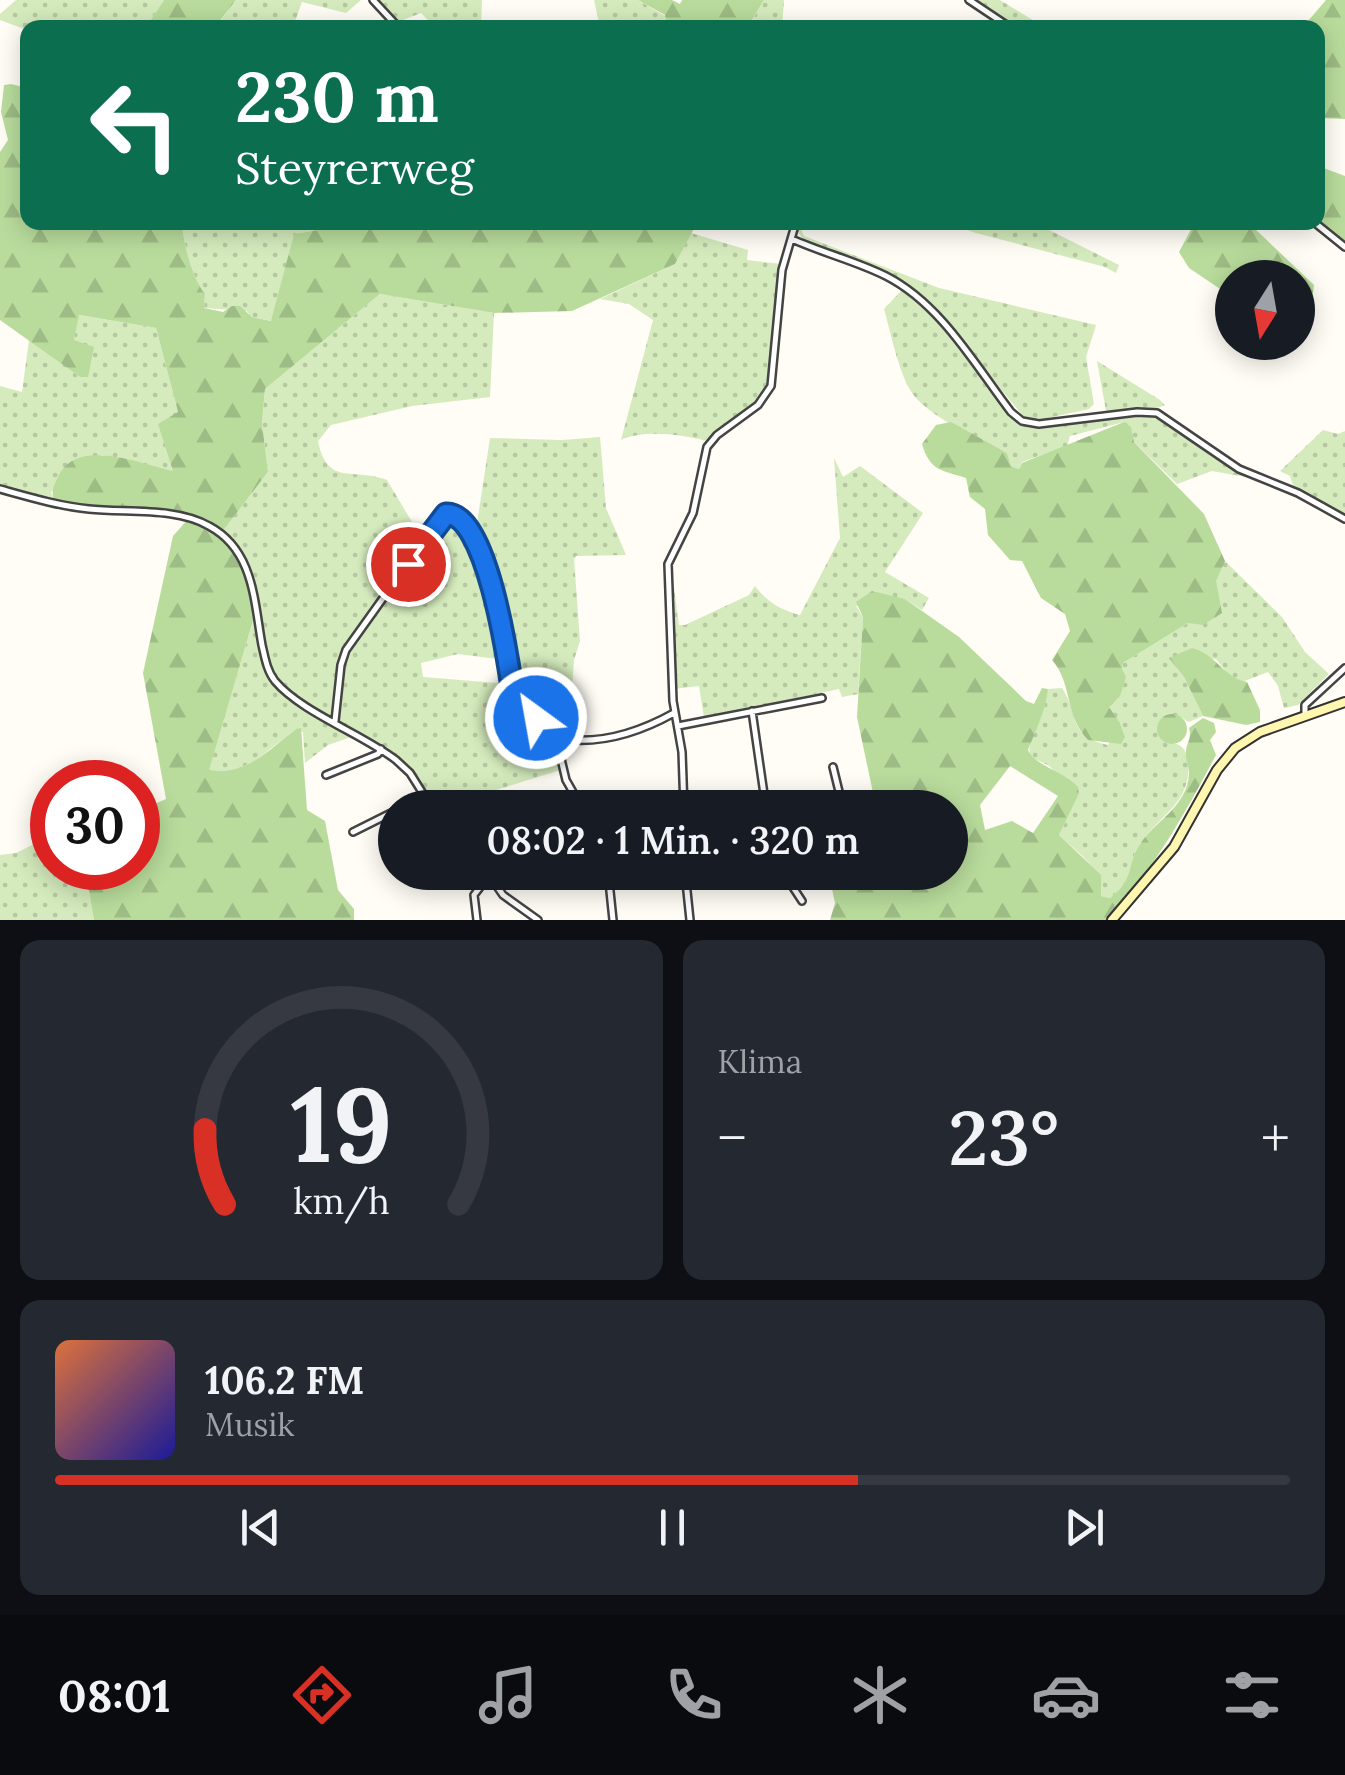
<!DOCTYPE html>
<html lang="de">
<head>
<meta charset="utf-8">
<style>
  body { margin:0; font-family:Lora,serif; background:#242831; color:#f1f3f6; height:100vh; display:flex; flex-direction:column; font-size:38px; white-space:nowrap }
  * { box-sizing:border-box; margin:0 }
  p { font-size:32px; color:#9ea1a6 }
  .icon { flex:none; width:55px; height:55px; fill:none; stroke:currentColor; stroke-width:2; stroke-linecap:round; stroke-linejoin:round }
  .map { position:relative; height:920px; overflow:hidden }
  .drawer { display:flex; flex-direction:column; gap:20px; padding:20px; background:#0d0f14; flex:1 }
  .drawer>* { flex:none }
  .guide { position:absolute; left:20px; top:20px; width:1305px; height:210px; border-radius:20px; box-shadow:0 5px 25px #0003; background:#0b6e4f; color:#fff; overflow:hidden }
  .needle { width:65px; rotate:191deg }
  .controls { position:absolute; left:1215px; top:260px; display:grid; gap:20px }
  .controls a { display:grid; place-items:center; width:100px; height:100px; border-radius:50%; background:#171b24; box-shadow:0 5px 25px #0003; font-size:50px }
  .speed { position:absolute; left:30px; top:760px; display:flex; gap:20px; font-size:50px; font-weight:700; text-align:center }
  .speed>* { display:grid; place-content:center; width:130px; height:130px; border-radius:50%; background:#171b24; box-shadow:0 5px 25px #0003; line-height:1 }
  .speed .limit { border:15px solid #d22; background:#fff; color:#111 }
  .pin { position:absolute; display:grid; place-items:center; width:85px; height:85px; color:#fff; margin:-42px; border:5px solid #fff; border-radius:50%; box-shadow:0 2px 10px #0007 }
  .me { position:absolute; width:110px; margin:-55px; rotate:328deg; stroke-linejoin:round; filter:drop-shadow(0 0 8px #0008) }
  .turn { display:flex; align-items:center; gap:35px; height:210px; padding:0 50px; font-size:45px }
  .turn .icon { width:130px; height:130px; stroke-width:2.5 }
  .turn b { display:block; font-size:70px; line-height:85px }
  .big { font-size:75px; font-weight:600; line-height:1.1 }
  .drawer .card { flex:1; display:flex; flex-direction:column; justify-content:center; gap:15px; min-width:0; padding:0 35px; border-radius:20px; background:#242831 }
  .drawer .dial { align-items:center; gap:0 }
  .dial svg { height:260px; overflow:visible; fill:none; stroke:#363941; stroke-width:7; stroke-linecap:round; text-anchor:middle }
  .dial text { fill:#f1f3f6; stroke:none }
  .song { display:flex; align-items:center; gap:30px }
  .cover { width:120px; height:120px; border-radius:15px; background:linear-gradient(135deg,hsl(20 70% 55%),hsl(240 70% 35%)) }
  .played { height:10px; border-radius:5px; background:linear-gradient(90deg,#d93025 65%,#363941 65%) }
  .keys { display:flex; justify-content:space-around; direction:ltr }
  .heat { display:flex; justify-content:space-between; align-items:center; font-size:55px; direction:ltr }
  .drawer .tiles { flex:1; display:grid; gap:20px; grid-template-columns:1fr 1fr }
  .card:last-child { grid-column:span 2 }
  .trip { position:absolute; left:378px; top:790px; width:590px; height:100px; border-radius:50px; background:#171b24; box-shadow:0 5px 25px #0003; font-weight:600; line-height:100px; text-align:center }
  .menu { display:flex; height:160px; justify-content:space-around; align-items:center; background:#090b0e; color:#9ea1a6 }
  .menu .icon { width:70px; height:70px }
  .menu .active { color:#d93025 }
  .menu b { font-size:45px; color:#f1f3f6 }
  .map>svg:first-child { display:block }
  .grass { fill:url(#grass-dots); fill-rule:evenodd }
  .forest { fill:url(#forest-firs); fill-rule:evenodd }
  .lines { fill:none; stroke-linecap:round; stroke-linejoin:round }
  .street-casing { stroke:#444; stroke-width:10 }
  .secondary-casing { stroke:#333; stroke-width:12 }
  .street { stroke:#fff; stroke-width:5 }
  .secondary { stroke:#fff6b0; stroke-width:8 }
  .route-casing { stroke:#114b97; stroke-width:25 }
  .route { stroke:#1a73e8; stroke-width:18 }
</style>
</head>
<body>
<div class="map">
<svg width="1345" height="920" viewBox="0 0 1345 920">
  <defs>
    <pattern id="grass-dots" width="8" height="8" patternUnits="userSpaceOnUse" patternTransform="scale(2.5)"><rect width="8" height="8" fill="#d5ebbd"/><path d="M2 2h.1M6 6h.1" fill="none" stroke="#b6c8a1" stroke-width="1.8" stroke-linecap="round"/></pattern>
    <pattern id="forest-firs" width="22" height="20" patternUnits="userSpaceOnUse" patternTransform="scale(2.5)"><rect width="22" height="20" fill="#b9dc9c"/><path d="M5 1l3.5 6h-7zM16 11l3.5 6h-7z" fill="#9ebc85"/></pattern>
  </defs>
  <rect width="100%" height="100%" fill="#fffdf5"/>
  <path class="grass" d="M16,0H164L146,27L28,28L27,30L0,20V14Z
    M236,0H361L346,13L302,2L293,27L215,28Z
    M377,0H482L481,27H435L421,13L398,22Z
    M594,0H638L665,16L667,27H600Z
    M764,0H784L782,27L748,28Z
    M972,0H1000L1044,27C1011,27 997,20 972,0Z
    M182,223H325V229L294,234L272,321L251,317L247,311L204,308L205,295C193,280 183,242 182,223Z
    M798,223L804,236L939,288L1096,325L1086,357L1094,404L1089,409L1043,419L1024,417L940,317L911,289L866,265L806,243L798,232Z
    M946,223H1035L1119,265L1116,273L1105,267L976,233Z
    M691,233L748,250L747,260L781,264L769,383C757,412 727,420 707,441C682,435 645,429 621,440L653,320L629,304L600,299L675,264Z
    M894,284L933,317L1016,421L1042,427L1149,415L1158,417L1246,477L1212,471L1177,484L1134,442L1124,422L1070,436L1067,446L1022,462L1019,469L1011,466L1007,453C978,437 940,423 917,399C900,382 891,333 884,309L902,290Z
    M380,294L494,313L490,397L412,406L331,425L318,441C327,487 353,467 387,480L422,539L444,512C463,508 466,518 476,530L490,438L562,440L600,437L606,508L626,555L576,556L574,559L580,641L574,660L572,689L558,735L564,769L457,802L422,796C403,768 382,753 354,736L328,745L305,763L303,732L296,729L256,760L228,774L208,771L257,608L248,566L219,536L268,472L262,423L265,389ZM458,654L506,660L510,684L423,677L421,663Z
    M78,315L156,328L178,412L174,472L102,455L51,492L55,507L0,493V386L22,392L29,340L80,377L74,340Z
    M1097,361L1160,400L1165,405C1151,412 1123,411 1106,411Z
    M1323,430L1338,434L1345,431V515L1293,485L1290,476L1280,471Z
    M834,458L843,477L860,466L923,513L885,572L929,598L922,610L905,599L856,606L863,617L858,694L842,697L839,689L704,718L699,686L674,689L669,572L671,564L679,625H685L749,595L755,586C767,602 781,610 800,615L840,538Z
    M1225,561L1282,617L1305,652L1329,674L1298,705L1284,708L1278,686L1268,672L1242,682L1231,678L1216,659L1170,658L1184,677L1203,716L1189,722L1177,715L1165,742C1177,743 1185,745 1187,758C1195,801 1160,814 1140,844C1126,865 1135,879 1110,898L1101,896C1104,868 1075,851 1059,835L1079,794L1048,765L1030,757C1026,733 1047,713 1048,689L1062,688C1080,716 1067,736 1108,745L1119,721L1109,707L1123,663L1188,623Z
    M52,835V868H85L94,920H0V855L16,853Z"/>
  <path class="forest" d="M164,0H236L215,27H146Z
    M638,0H672L680,4L682,0H764L748,27L667,28L665,15Z
    M1326,0H1345V119L1318,118V28L1303,27Z
    M11,84L27,88L28,222L182,223C183,242 193,280 205,294L204,308L223,312L232,306H240L252,317L271,321L294,234L324,229L325,223H346L347,225L366,222L697,223L675,264L572,311L494,313L380,294L265,389L262,423L268,472L219,536L248,566L257,607L209,770C244,777 269,750 296,729L301,728L307,810L325,821L338,890L354,909V920H94L85,868H138V811L166,799L143,673L173,536L189,518L55,507C51,493 52,489 58,477C76,436 141,464 173,471L158,424L178,412L156,328L79,315L74,340L94,347L88,377H80L0,320V152L8,140L1,112L4,85Z
    M1318,166L1345,176V241L1318,220Z
    M1195,222L1246,223L1254,228L1314,285L1311,310L1298,314V278H1232V297L1189,268L1179,252Z
    M951,422L1007,453L1011,466L1019,469L1022,463L1124,422L1131,427L1134,442L1204,514L1225,561L1216,581L1222,613L1203,625L1188,623L1123,663L1122,669L1126,677L1120,696L1109,707L1119,721L1125,737L1121,744L1088,740C1064,715 1073,684 1052,660L1070,631L1065,614L1041,598L1022,561L1010,560L988,535L985,509L970,497L966,478C941,470 930,471 922,444L936,425Z
    M872,591L905,599L959,637L1026,701L1034,704L1042,688L1048,689C1047,707 1035,732 1028,750C1035,766 1064,771 1078,787L1079,794L1059,835L1101,875V896L1110,898C1135,879 1126,865 1140,844C1156,820 1187,807 1189,774C1189,767 1185,758 1186,751C1187,741 1192,739 1189,728L1203,718L1214,723L1216,732L1210,740L1216,755C1189,806 1162,855 1125,899L1134,901L1114,920H830L835,903L831,884L839,873L950,872V808L876,807L857,717L863,617L856,602ZM1010,766L1058,796L1033,833L1012,821L985,830L980,805Z
    M1192,648C1216,654 1224,678 1247,682L1260,710V722L1246,725L1203,716L1184,677L1169,658Z
    M1157 729a15 15 0 1 1 30 0a15 15 0 1 1-30 0Z"/>
  <g class="lines">
    <g class="street-casing">
      <path id="street" d="M373,0L399,28
        M969,0L1011,28
        M1314,222L1345,247
        M792,239C823,253 856,261 886,276C941,304 975,365 1011,412L1022,421L1039,424L1137,412L1157,413L1239,469L1298,493L1345,519
        M0,489C29,497 59,506 89,509C127,513 176,507 209,526C254,550 254,601 262,645C265,658 267,671 275,681C301,712 362,734 396,760L410,773L432,808
        M752,711L766,808
        M1305,715V705L1345,668
        M335,721L341,665L346,650L436,524L445,514C493,512 501,659 514,693C521,710 543,725 556,738
        M678,726L822,698
        M556,738C598,746 638,733 674,713
        M556,738L566,780L582,808
        M833,767L843,808
        M326,775L378,754L381,749
        M408,808L428,801
        M684,808L682,752L673,701L668,564L693,513L707,447L717,435L758,405L771,386L782,270L796,222
        M863,808L873,805
        M353,832L395,811
        M487,872L503,895L538,920
        M608,872L613,920
        M685,872L690,920
        M783,872L802,901
        M685,886L730,872
        M477,920L474,895L481,886L492,881"/>
    </g>
    <g class="secondary-casing">
      <path id="secondary" d="M1112,920L1174,847L1217,770L1235,748L1260,732L1345,702"/>
    </g>
    <use href="#street" class="street"/>
    <use href="#secondary" class="secondary"/>
  </g>
  <g class="lines">
    <g class="route-casing">
      <path id="route" d="M408,564L446,514C486,512 507,654 512,688L517,698L536,718"/>
    </g>
    <use href="#route" class="route"/>
  </g>
</svg>
<div class="controls">
<a><svg class="needle" viewBox="-14 -14 28 28"><path d="M0-13l5 13h-10z" fill="#e53935"/><path d="M0 13l5-13h-10z" fill="#9ea1a6"/></svg></a>
</div>
<div class="speed"><div class="limit">30</div></div>
<div class="pin" style="left:408px;top:564px;background:#d93025"><svg class="icon" aria-label="arrive" viewBox="0 0 24 24"><path d="M6 21V4h12l-3 4 3 4H6"/></svg></div>
<svg class="me" style="left:536px;top:718px" viewBox="-20 -20 40 40"><circle r="17" fill="#1a73e8" stroke="#fff" stroke-width="3"/><path d="M0-11L8 9 0 5-8 9z" fill="#fff"/></svg>
<div class="trip">08:02 · 1 Min. · 320 m</div>
<div class="guide">
<div class="turn"><svg class="icon" aria-label="left" viewBox="0 0 24 24"><path d="M17 20v-9H6M10 6l-5 5 5 5"/></svg><div><b>230 m</b>Steyrerweg</div></div>
</div>
</div>
<section class="drawer">
<div class="tiles">
<div class="card dial"><svg viewBox="0 0 100 80">
<path d="M14 69A42 42 0 1 1 86 69"/>
<path d="M14 69A42 42 0 0 1 8 46" stroke="#d93025"/>
<text x="50" y="56" font-size="32" font-weight="700">19</text>
<text x="50" y="72" font-size="11">km/h</text>
</svg></div>
<div class="card"><p>Klima</p>
<div class="heat"><a>−</a><b class="big">23°</b><a>+</a></div>
</div>
<div class="card">
<div class="song"><i class="cover"></i><div><b>106.2 FM</b><p>Musik</p></div></div>
<div class="played"></div>
<div class="keys"><svg class="icon" aria-label="previous" viewBox="0 0 24 24"><path d="M18 5L8 12l10 7zM5 5v14"/></svg><svg class="icon" aria-label="pause" viewBox="0 0 24 24"><path d="M8 5v14M16 5v14"/></svg><svg class="icon" aria-label="next" viewBox="0 0 24 24"><path d="M6 5l10 7-10 7zM19 5v14"/></svg></div>
</div>
</div>
</section>
<nav class="menu">
<b>08:01</b>
<svg class="icon active" aria-label="directions" viewBox="0 0 24 24"><path d="M12 3l9 9-9 9-9-9zM9 14v-3h6M13 9l2 2-2 2"/></svg>
<svg class="icon" aria-label="music" viewBox="0 0 24 24"><path d="M9 18V5l10-2v13"/><circle cx="6" cy="18" r="3"/><circle cx="16" cy="16" r="3"/></svg>
<svg class="icon" aria-label="phone" viewBox="0 0 24 24"><path d="M5 4h4l2 5-3 2q2 4 5 5l2-3 5 2v4C11 20 4 13 5 4z"/></svg>
<svg class="icon" aria-label="climate" viewBox="0 0 24 24"><path d="M12 3v18M4 7l16 10M4 17L20 7"/></svg>
<svg class="icon" aria-label="car" viewBox="0 0 24 24"><path d="M5 17H2v-5l4-1 3-4h7l3 4 3 1v5h-3M9 17h6M6 11h13"/><circle cx="7" cy="17" r="2"/><circle cx="17" cy="17" r="2"/></svg>
<svg class="icon" aria-label="filters" viewBox="0 0 24 24"><path d="M4 7h16M4 17h16"/><circle cx="9" cy="7" r="2"/><circle cx="15" cy="17" r="2"/></svg>
</nav>
</body>
</html>
